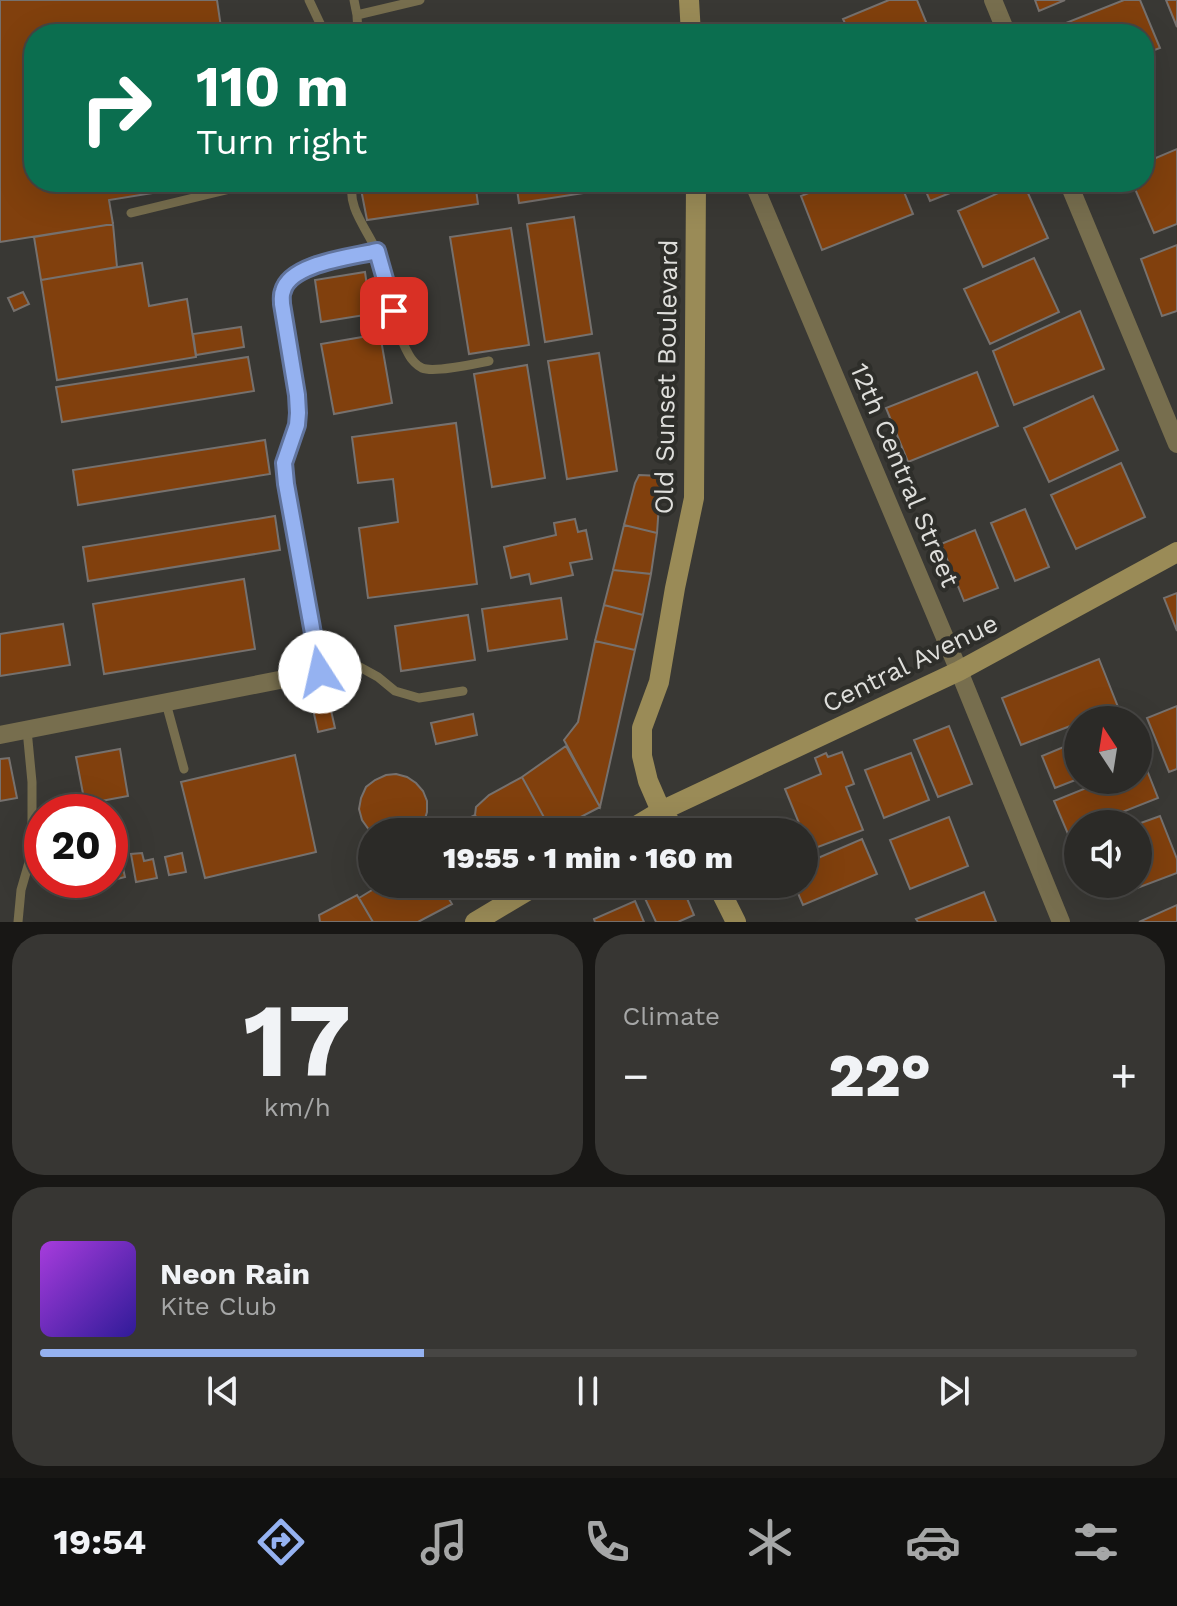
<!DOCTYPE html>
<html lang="en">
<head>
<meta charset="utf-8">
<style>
  body { margin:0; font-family:"Work Sans",sans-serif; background:#373633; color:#f1f3f6; height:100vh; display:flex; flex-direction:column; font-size:30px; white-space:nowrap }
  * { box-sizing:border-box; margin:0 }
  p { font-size:26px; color:#a6a7a7 }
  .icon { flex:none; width:44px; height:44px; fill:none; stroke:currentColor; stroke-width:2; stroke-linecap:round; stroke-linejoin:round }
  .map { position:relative; height:922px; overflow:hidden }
  .drawer { display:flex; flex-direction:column; gap:12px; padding:12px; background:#181715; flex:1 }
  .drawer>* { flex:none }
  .guide { position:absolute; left:24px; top:24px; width:1130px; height:168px; border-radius:32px; box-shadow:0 8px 32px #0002,0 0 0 2px #474644; background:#0b6e4f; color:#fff; overflow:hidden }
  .needle { width:52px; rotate:348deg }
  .tools { position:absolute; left:1064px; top:706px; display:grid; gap:16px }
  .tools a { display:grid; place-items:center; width:88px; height:88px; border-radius:50%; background:#2b2a27; box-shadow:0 8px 32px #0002,0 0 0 2px #474644; font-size:40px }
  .speed { position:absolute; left:24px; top:794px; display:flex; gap:16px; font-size:40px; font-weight:700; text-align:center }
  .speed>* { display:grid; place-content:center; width:104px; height:104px; border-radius:50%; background:#2b2a27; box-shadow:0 8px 32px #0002,0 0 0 2px #474644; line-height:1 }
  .speed .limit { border:12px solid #d22; background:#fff; color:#111 }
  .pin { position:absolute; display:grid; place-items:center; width:68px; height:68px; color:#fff; margin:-34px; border-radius:16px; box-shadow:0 4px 12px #0006 }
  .me { position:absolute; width:88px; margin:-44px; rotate:350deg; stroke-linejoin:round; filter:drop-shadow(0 0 6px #0008) }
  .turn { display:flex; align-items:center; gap:28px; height:168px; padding:0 40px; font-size:36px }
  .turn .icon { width:104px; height:104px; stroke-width:2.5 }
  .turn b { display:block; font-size:56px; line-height:68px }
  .big { font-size:60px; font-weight:800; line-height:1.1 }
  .drawer .widget { flex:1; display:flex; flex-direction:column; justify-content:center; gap:12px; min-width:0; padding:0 28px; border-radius:32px; background:#373633 }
  .drawer .dial { align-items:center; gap:0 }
  .dial b { font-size:104px; line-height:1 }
  .song { display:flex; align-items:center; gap:24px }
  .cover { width:96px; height:96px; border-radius:12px; background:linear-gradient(135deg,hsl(280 70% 55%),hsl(250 70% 35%)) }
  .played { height:8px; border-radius:4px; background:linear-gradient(90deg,#95b2f1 35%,#474644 35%) }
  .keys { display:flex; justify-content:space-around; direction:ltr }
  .heat { display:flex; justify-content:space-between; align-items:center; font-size:44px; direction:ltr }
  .drawer .tiles { flex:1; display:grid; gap:12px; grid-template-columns:1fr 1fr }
  .widget:last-child { grid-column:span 2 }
  .trip { position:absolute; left:358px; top:818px; width:460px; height:80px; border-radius:40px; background:#2b2a27; box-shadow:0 8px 32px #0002,0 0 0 2px #474644; font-weight:800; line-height:80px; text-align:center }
  .menu { display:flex; height:128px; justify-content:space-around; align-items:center; background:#111110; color:#a6a7a7 }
  .menu .icon { width:56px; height:56px }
  .menu .current { color:#95b2f1 }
  .menu b { font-size:36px; color:#f1f3f6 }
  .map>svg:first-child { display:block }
  .building { fill:#81400d; stroke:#76716e; stroke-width:2 }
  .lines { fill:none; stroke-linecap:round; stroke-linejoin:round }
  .lane { stroke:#776e4e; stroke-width:9 }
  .street { stroke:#776e4e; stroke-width:18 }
  .secondary { stroke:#9a8b57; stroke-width:20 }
  .route-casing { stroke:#61749d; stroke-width:20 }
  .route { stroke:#95b2f1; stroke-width:14 }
  .labels { text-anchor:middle; stroke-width:8; stroke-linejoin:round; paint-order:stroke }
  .street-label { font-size:26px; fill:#dededb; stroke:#2e2e2a }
</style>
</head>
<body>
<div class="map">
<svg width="1177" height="922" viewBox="0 0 1177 922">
  <rect width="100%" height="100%" fill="#393834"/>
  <path class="building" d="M0,0H217L222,34H34V182H221L109,200L113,224L0,242Z
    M889,0H917L931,34H850L843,19Z
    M1035,0H1065L1039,11Z
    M1124,0H1140L1160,48L1144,54V34H1049L1048,30Z
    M1166,0H1177V27Z
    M1177,149V224L1154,233L1132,182H1144V163Z
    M300,182H330L303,192Z
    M372,182H475L478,204L367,220L360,184Z
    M516,182H582L584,193L519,203Z
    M836,182H900L913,214L822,250L801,196Z
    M922,182H978L930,201Z
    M1023,182L1048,238L983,267L958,211Z
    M574,217L592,334L545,342L527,224Z
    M113,224L117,267L41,280L34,237Z
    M511,228L529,345L469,354L450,237Z
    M1177,245V311L1162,316L1141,259Z
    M1034,258L1059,312L990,344L964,289Z
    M142,263L149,306L187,299L196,357L57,380L41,280Z
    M365,272L371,314L321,322L315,280Z
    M23,292L29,304L14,311L8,298Z
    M1080,311L1104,369L1014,405L993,351Z
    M241,327L244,347L196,355L193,334Z
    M380,334L392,403L334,414L321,344Z
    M599,353L617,471L567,479L548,361Z
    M248,357L254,391L62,422L56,387Z
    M527,365L545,478L492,487L474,374Z
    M977,372L998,426L908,462L886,408Z
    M1093,396L1118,450L1049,482L1024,428Z
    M456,423L477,584L368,598L359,528L398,522L393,479L358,483L352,437Z
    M265,440L270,474L78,505L73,470Z
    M1121,463L1145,517L1076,549L1051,495Z
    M639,475L661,476L657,533L624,525L635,483Z
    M1025,509L1049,567L1015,581L991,523Z
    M275,516L280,550L88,581L83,547Z
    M575,519L578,532L586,530L592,559L570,563L573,575L531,584L529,574L511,578L504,547L556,535L554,523Z
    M624,525L657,533L651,574L613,570Z
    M975,530L998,588L964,601L941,544Z
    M613,570L651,574L643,615L604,605Z
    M244,579L255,649L104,674L93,604Z
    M1177,593V631L1164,598Z
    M561,598L567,639L488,651L482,609Z
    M604,605L643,615L635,650L595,641Z
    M468,615L475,660L401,671L395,626Z
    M63,624L70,665L0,676V634Z
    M595,641L635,650L600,807L564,740L578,722Z
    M1099,659L1118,707L1084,720H1078V723L1021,745L1002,698Z
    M330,706L335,728L318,732L313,709Z
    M1177,706V769L1169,772L1147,718Z
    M473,714L477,735L436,744L431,723Z
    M949,726L972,784L938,797L914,740Z
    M1078,741V779L1055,788L1042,756Z
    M566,746L600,807L552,832L522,777Z
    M120,749L128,796L85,804L76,757Z
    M842,752L854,784L846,787L863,830L810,850L785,789L821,774L815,758L826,753L828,757Z
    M911,753L929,800L884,818L865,770Z
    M295,755L316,852L205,878L181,782Z
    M9,758L17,798L0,801V759Z
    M1145,765L1158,798L1092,824H1078V830L1068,834L1054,801L1106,780H1138V767Z
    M396,774L407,777L416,783L423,791L427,801V812L424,822L417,832H372V834L362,820L359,809L361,798L366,787L375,780L386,775Z
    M522,777L552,832H485L475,815L476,807L489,795Z
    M475,815L485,832H445L456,824Z
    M1160,816L1177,859V873L1124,893L1120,884H1138V824Z
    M949,817L968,866L910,889L890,840Z
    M862,839L877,874L803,905L794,884H804V864Z
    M118,846L125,877L101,883L100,880H110V848Z
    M142,853L144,861L153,859L157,878L136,882L131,854Z
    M182,853L186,872L169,875L165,857Z
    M382,884H440L452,904L418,922H373L359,898Z
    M659,884H681L694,915L678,922H656L642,892Z
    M984,892L996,922H918L916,919Z
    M357,895L373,922H320L319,915Z
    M635,901L644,922H595L594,919Z
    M1177,905V922H1139Z"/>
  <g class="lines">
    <path class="lane" d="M309,0L325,34
      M354,0L357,15L358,34
      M357,15L420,0
      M353,182C346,206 367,229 376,250C390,281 392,326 409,355C411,359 417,366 422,368C434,373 474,364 489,361
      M131,213L251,184L254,182
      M377,251C353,257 290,263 283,291C281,295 282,300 282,304L297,395L298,413L297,425L284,463L286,484L320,672L339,666H358L378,677L395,691L419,698L463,691
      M166,703L184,769
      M18,922L21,890L32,852V782L27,730"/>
    <path class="street" d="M993,0L1007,34
      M753,182L959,671L1061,922
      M1068,182L1177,444
      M0,735L320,672"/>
    <path class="secondary" d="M689,0L691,34
      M626,832L661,811L959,671L1177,552
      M678,832L661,811L648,781L642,756V728L659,682L675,588L694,498L696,182
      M717,884L736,922
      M475,922L539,884"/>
  </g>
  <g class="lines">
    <g class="route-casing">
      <path id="route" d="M320,672L286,484L284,463L297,425L298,413L297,395L282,304C282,300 281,295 283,291C290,263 353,257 377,251L394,311"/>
    </g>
    <use href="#route" class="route"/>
  </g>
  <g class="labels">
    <g class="street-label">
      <text transform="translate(666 377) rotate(-89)" y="9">Old Sunset Boulevard</text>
      <text transform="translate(905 475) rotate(67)" y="9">12th Central Street</text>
      <text transform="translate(910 663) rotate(-26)" y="9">Central Avenue</text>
    </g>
  </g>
</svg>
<div class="tools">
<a><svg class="needle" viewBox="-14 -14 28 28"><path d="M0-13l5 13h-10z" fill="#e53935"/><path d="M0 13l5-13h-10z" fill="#a6a7a7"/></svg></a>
<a><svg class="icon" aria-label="sound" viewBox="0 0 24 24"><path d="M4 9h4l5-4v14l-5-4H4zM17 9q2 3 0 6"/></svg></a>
</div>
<div class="speed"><div class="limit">20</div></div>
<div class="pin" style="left:394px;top:311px;background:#d93025"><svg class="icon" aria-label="arrive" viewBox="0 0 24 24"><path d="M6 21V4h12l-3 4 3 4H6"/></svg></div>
<svg class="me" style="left:320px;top:672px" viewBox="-20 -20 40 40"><circle r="19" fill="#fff"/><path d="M0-13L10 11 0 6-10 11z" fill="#95b2f1"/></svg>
<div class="trip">19:55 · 1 min · 160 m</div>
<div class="guide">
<div class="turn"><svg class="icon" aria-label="right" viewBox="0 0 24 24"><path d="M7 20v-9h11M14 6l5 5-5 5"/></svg><div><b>110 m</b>Turn right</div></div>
</div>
</div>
<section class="drawer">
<div class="tiles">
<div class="widget dial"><b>17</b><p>km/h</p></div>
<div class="widget"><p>Climate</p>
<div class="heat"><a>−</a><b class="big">22°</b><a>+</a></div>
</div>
<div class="widget">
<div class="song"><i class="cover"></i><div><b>Neon Rain</b><p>Kite Club</p></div></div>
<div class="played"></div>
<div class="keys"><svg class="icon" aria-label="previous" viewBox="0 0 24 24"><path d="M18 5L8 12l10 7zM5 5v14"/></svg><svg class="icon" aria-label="pause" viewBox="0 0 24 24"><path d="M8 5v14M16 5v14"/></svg><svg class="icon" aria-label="next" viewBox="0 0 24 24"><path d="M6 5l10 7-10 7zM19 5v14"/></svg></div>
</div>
</div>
</section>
<nav class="menu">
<b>19:54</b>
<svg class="icon current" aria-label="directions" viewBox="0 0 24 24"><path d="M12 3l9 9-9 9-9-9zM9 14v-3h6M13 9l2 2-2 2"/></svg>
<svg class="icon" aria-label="music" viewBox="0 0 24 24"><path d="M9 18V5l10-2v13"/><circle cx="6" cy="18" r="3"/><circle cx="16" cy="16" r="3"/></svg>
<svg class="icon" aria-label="phone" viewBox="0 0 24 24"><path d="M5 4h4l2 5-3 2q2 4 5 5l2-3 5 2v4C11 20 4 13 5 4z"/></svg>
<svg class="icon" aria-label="climate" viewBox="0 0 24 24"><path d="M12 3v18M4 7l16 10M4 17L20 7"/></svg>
<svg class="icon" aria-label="car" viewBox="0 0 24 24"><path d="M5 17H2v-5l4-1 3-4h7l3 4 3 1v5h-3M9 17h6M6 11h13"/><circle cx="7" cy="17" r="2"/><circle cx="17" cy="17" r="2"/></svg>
<svg class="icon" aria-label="filters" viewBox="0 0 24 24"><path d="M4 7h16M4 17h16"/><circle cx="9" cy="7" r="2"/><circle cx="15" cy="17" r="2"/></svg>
</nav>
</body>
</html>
